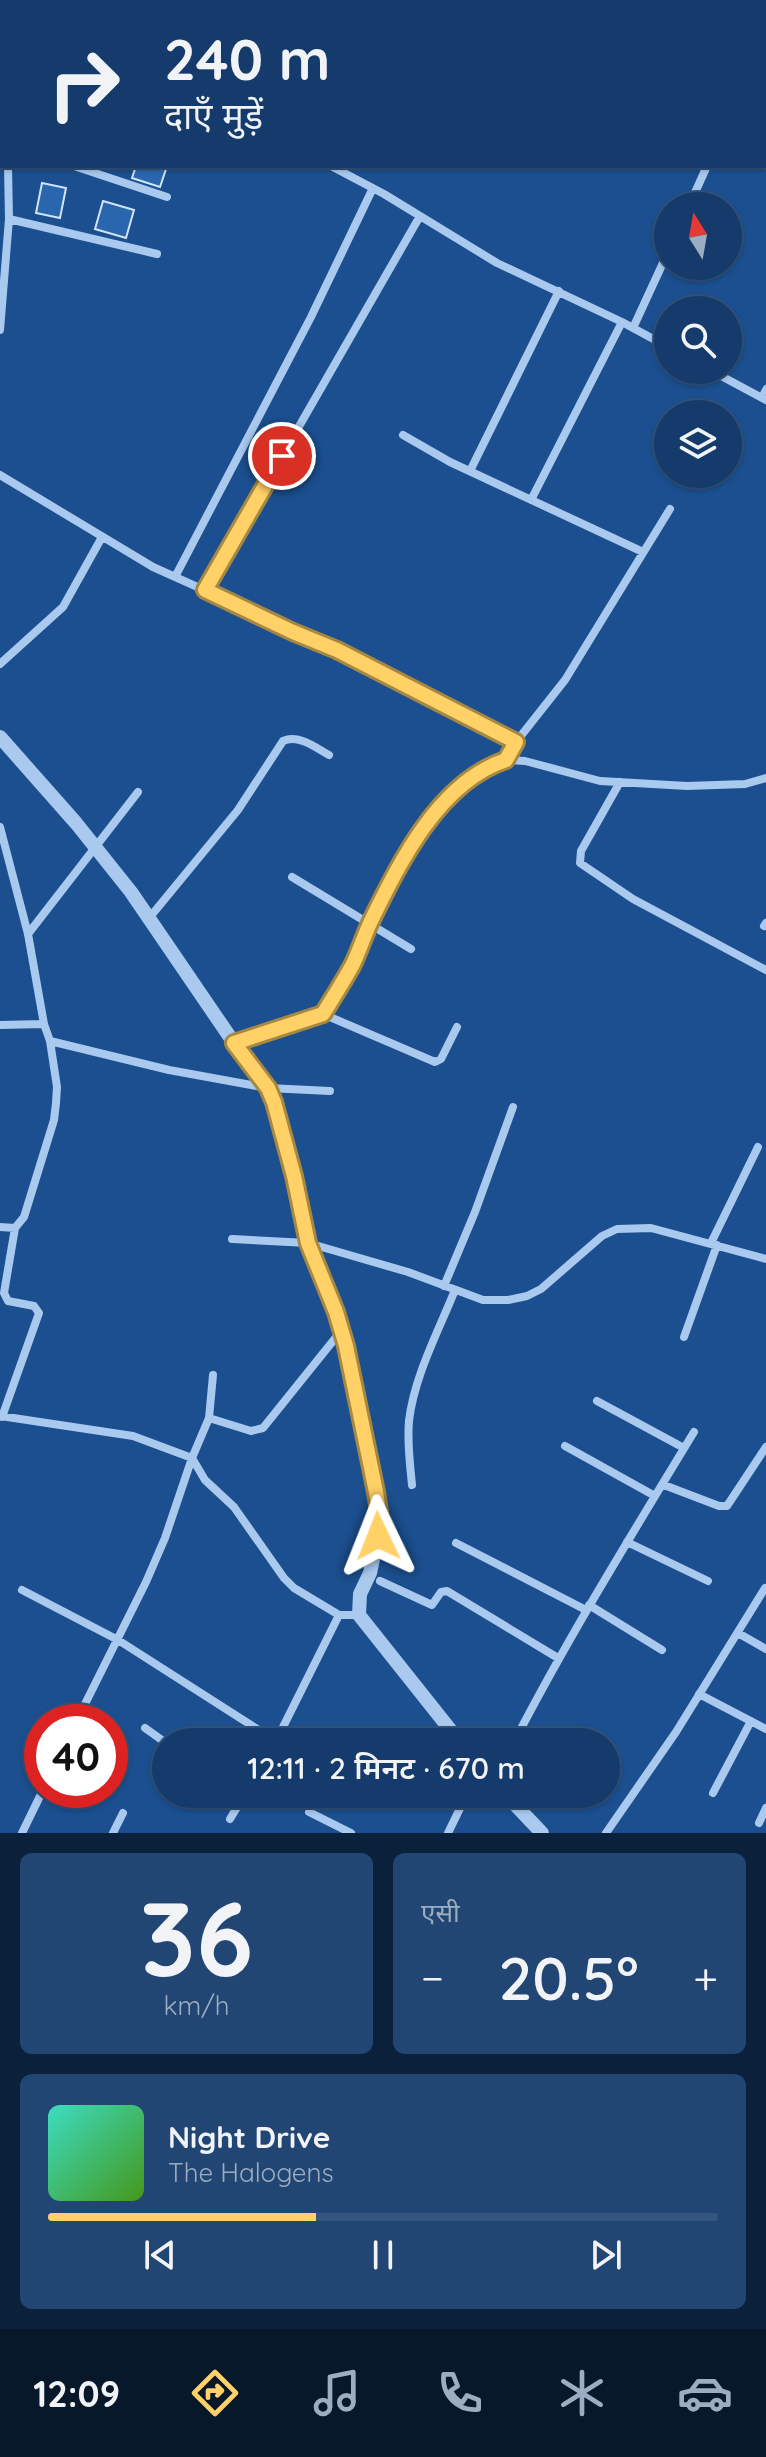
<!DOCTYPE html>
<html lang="hi">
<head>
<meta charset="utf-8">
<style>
  body { margin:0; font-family:Quicksand,"Noto Sans Devanagari",sans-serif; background:#214673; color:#f1f3f6; height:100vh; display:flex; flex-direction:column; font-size:30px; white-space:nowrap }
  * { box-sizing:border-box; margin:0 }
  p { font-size:26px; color:#9dadc1 }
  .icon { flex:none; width:44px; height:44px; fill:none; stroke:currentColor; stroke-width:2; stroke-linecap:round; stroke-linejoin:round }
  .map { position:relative; height:1833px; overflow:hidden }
  .panel { display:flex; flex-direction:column; gap:20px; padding:20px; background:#0b203b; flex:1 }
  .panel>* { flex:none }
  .guide { position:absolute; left:0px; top:0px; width:766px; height:168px; box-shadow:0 2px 6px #0004,0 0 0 2px #33557e; background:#143b6b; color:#f1f3f6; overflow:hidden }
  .needle { width:52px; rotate:349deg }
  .buttons { position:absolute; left:654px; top:192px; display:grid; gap:16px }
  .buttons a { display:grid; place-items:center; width:88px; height:88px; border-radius:50%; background:#143b6b; box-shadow:0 2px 6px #0004,0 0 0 2px #33557e; font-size:40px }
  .speed { position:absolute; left:24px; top:1704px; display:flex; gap:16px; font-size:40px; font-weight:700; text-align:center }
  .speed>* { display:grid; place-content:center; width:104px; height:104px; border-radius:50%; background:#143b6b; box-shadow:0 2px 6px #0004,0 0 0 2px #33557e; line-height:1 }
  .speed .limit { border:12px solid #d22; background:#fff; color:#111 }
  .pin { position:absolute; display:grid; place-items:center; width:68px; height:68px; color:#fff; margin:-34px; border:4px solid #fff; border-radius:50%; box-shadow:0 2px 8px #0007 }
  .me { position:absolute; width:88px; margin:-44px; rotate:358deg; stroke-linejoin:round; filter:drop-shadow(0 0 6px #0008) }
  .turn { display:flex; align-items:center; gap:28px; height:168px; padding:0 32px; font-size:36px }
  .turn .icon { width:104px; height:104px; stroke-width:2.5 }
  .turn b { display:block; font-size:56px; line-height:68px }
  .big { font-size:60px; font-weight:600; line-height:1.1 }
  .panel .widget { flex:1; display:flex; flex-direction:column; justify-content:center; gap:12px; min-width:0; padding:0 28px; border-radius:12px; background:#214673 }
  .panel .dial { align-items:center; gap:0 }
  .dial b { font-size:104px; line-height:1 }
  .song { display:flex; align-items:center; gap:24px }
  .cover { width:96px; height:96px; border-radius:12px; background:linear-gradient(135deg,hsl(170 70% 55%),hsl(100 70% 35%)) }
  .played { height:8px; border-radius:4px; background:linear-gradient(90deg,#ffd166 40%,#33557e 40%) }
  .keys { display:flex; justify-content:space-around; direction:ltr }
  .heat { display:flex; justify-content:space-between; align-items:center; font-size:44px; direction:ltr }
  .panel .tiles { flex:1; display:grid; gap:20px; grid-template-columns:1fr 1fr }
  .widget:last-child { grid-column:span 2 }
  .trip { position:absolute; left:152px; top:1728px; width:468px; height:80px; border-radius:40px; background:#143b6b; box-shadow:0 2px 6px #0004,0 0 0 2px #33557e; font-weight:600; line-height:80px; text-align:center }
  .tabs { display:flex; height:128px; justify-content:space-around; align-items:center; background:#08182b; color:#9dadc1 }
  .tabs .icon { width:56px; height:56px }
  .tabs .active { color:#ffd166 }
  .tabs b { font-size:36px; color:#f1f3f6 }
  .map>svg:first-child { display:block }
  .building { fill:#2a66ad; stroke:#cfe3fa; stroke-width:2 }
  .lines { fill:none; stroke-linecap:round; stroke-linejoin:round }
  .service { stroke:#a9c9ee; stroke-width:6 }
  .minor { stroke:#a9c9ee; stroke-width:8 }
  .tertiary { stroke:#a9c9ee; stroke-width:14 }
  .route-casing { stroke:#a68842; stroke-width:20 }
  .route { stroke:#ffd166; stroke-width:14 }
</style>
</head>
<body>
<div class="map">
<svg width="766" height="1833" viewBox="0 0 766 1833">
  <rect width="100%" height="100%" fill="#1b4f8f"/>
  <path class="building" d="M136,166L166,169L160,187L132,178Z
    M42,183L66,188L60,218L36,213Z
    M103,201L134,210L126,238L95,229Z"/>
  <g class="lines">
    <path class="service" d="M761,397L766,388"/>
    <path class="minor" d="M0,30L2,31
      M74,166L167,197
      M331,166L384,194L497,263L622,322L668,347
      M689,206L707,166
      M9,219L157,254
      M633,328L668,252
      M0,330L9,219L8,166
      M710,370L766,400
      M403,435L450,462L643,552
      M470,471L559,291
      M0,475L153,567L337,650L516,742L565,680L670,509
      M531,500L622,322
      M175,577L311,317L373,188
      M205,590L420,216
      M0,664L63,607L102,537
      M620,782L581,851L580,863L633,899L766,970
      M0,827L28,934L44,1024
      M292,877L411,949
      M150,917L238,810L283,741C299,734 316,748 329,755
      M764,926L766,923
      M28,934L138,792
      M323,1014L353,965L397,871L423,831L443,805L469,780L491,765L506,760L525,761L600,781L687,786L745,784L766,778
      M0,1025L44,1024L50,1041L169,1070L268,1088L330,1091
      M234,1043L323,1014L435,1062L441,1059L457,1027
      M0,1227L15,1228L24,1217L54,1120L56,1103L57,1087L50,1041
      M232,1239L308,1243L408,1272L483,1300H508L527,1296L541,1289L602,1236L617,1229L651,1228L766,1259
      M711,1243L758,1147
      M444,1286L475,1212L513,1107
      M684,1337L717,1245
      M597,1401L684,1448
      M0,1416L133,1436L192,1458L205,1480L234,1507L284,1578L294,1588L339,1615H359
      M2,1417L39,1313L34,1306L8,1301L4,1293L15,1228
      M209,1418L251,1431L263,1428L341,1331
      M565,1446L655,1496
      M412,1485C410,1464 407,1442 409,1421C414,1377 438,1332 455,1290
      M664,1485L719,1506H727L766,1447
      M627,1542L708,1581
      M456,1543L586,1610
      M380,1581L432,1605L441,1592L447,1591L558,1658
      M22,1590L118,1640L276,1741L339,1615
      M589,1605L662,1650
      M738,1633L766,1649
      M699,1694L766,1729
      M76,1722L146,1582L165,1538L192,1458L209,1418L213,1375
      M145,1728L166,1743
      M514,1742C569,1636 632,1534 694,1432
      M713,1793L751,1721
      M309,1812L351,1833
      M230,1819L245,1794
      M759,1823L766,1808
      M22,1833L43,1790
      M113,1833L123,1813
      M448,1833L467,1794
      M606,1833L676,1732L765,1588"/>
    <path class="tertiary" d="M0,737L76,823L131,892L234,1043L268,1088L274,1102L294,1176L308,1243L336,1312L346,1346L376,1492L378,1536L370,1573L360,1594L359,1615L460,1742
      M505,1794L542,1833"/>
  </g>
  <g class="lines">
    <g class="route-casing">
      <path id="route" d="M282,456L205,590L293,632L337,650L516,742L506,760C439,782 400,862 371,921C364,936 359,952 352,966C343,982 333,998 323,1014L234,1043L268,1088L274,1102L294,1176L308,1243L336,1312L346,1346L376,1492L379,1512L378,1536"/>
    </g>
    <use href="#route" class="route"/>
  </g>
</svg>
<div class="buttons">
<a><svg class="needle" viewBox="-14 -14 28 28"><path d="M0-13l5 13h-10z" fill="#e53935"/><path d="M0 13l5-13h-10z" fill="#9dadc1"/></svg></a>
<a><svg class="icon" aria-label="search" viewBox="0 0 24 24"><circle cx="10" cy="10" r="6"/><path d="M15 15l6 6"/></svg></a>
<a><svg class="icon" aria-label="layers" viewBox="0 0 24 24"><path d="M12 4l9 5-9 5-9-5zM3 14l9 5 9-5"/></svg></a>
</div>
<div class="speed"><div class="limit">40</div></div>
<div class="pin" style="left:282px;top:456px;background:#d93025"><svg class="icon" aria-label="arrive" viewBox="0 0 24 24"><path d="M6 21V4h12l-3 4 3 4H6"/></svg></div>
<svg class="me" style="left:378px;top:1536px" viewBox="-20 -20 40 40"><path d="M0-17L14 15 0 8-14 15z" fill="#ffd166" stroke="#fff" stroke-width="4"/></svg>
<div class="trip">12:11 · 2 मिनट · 670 m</div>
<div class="guide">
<div class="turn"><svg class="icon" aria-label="right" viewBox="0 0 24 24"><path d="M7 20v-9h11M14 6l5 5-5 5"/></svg><div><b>240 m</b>दाएँ मुड़ें</div></div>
</div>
</div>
<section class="panel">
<div class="tiles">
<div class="widget dial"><b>36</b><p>km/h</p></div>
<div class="widget"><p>एसी</p>
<div class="heat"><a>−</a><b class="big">20.5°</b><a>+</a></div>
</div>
<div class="widget">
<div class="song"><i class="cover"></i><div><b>Night Drive</b><p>The Halogens</p></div></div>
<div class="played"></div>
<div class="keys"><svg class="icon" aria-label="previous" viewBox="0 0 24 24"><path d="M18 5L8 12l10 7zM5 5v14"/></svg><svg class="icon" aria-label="pause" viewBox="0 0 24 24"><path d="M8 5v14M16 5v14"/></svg><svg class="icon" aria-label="next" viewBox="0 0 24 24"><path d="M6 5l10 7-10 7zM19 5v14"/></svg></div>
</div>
</div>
</section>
<nav class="tabs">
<b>12:09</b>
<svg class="icon active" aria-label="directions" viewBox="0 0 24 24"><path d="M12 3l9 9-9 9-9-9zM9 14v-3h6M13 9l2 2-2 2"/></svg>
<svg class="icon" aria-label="music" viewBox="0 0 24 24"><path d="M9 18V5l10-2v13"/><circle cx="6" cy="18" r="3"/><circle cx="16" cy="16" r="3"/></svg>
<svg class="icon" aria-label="phone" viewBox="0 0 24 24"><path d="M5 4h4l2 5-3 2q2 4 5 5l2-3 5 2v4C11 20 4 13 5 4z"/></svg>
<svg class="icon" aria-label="climate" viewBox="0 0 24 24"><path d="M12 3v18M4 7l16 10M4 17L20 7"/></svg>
<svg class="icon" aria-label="car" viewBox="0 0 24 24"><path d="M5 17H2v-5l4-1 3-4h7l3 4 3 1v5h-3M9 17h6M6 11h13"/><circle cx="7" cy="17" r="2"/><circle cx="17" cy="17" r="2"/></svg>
</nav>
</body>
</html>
